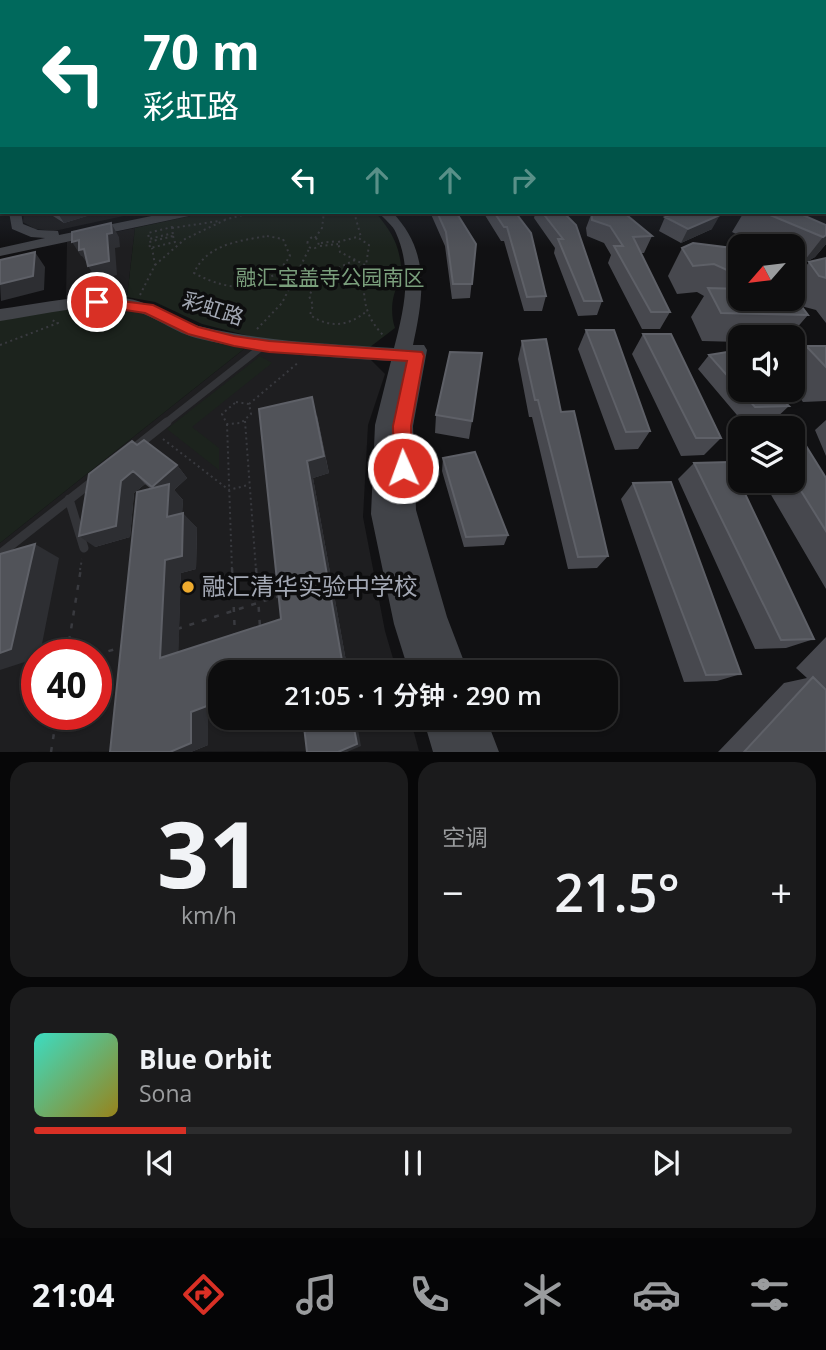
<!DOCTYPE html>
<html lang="zh">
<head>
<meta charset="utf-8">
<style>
  body { margin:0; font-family:"Open Sans","Noto Sans SC",sans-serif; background:#1b1b1c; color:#f1f3f6; height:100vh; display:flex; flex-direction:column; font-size:26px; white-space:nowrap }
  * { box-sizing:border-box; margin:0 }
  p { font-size:23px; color:#9a9c9e }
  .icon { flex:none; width:38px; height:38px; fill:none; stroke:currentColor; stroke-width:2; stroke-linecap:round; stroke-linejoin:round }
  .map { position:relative; height:752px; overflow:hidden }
  .side { display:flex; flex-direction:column; gap:10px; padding:10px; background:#070708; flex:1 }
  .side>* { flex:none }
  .guide { position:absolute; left:0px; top:0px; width:826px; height:214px; box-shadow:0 2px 5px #0004,0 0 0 2px #2d2d2e; background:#00695c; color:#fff; overflow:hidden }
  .needle { width:46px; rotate:242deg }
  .fabs { position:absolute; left:728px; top:234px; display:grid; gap:14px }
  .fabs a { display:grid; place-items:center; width:77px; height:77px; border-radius:14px; background:#0d0d0e; box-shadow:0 2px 5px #0004,0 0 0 2px #2d2d2e; font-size:35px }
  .speed { position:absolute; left:21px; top:639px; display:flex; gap:14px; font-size:35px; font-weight:700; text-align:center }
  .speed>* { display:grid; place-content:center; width:91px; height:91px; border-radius:50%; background:#0d0d0e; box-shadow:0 2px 5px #0004,0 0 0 2px #2d2d2e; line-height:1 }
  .speed .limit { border:10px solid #d22; background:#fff; color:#111 }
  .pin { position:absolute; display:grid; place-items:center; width:60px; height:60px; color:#fff; margin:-30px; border:4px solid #fff; border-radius:50%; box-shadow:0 2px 7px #0007 }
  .me { position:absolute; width:77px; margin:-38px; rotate:358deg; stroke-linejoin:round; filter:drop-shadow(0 0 5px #0008) }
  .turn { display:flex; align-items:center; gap:24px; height:147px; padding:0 28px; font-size:32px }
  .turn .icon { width:91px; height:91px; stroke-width:2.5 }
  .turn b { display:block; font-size:49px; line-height:60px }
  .lanes { display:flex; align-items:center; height:66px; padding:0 28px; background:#0003; justify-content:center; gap:35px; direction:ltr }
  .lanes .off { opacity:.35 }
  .big { font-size:52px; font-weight:600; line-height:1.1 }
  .side .widget { flex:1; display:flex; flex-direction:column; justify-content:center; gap:10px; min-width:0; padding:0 24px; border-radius:21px; background:#1b1b1c }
  .side .dial { align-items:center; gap:0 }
  .dial b { font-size:91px; line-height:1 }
  .song { display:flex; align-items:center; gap:21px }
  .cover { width:84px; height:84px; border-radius:10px; background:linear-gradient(135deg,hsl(170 70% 55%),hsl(50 70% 35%)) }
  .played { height:7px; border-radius:4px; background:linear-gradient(90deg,#d93025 20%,#2d2d2e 20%) }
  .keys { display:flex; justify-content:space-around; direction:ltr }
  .heat { display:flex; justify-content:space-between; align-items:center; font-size:38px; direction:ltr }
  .side .tiles { flex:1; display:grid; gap:10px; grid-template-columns:1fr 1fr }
  .widget:last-child { grid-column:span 2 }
  .trip { position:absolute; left:208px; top:660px; width:410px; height:70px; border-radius:21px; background:#0d0d0e; box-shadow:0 2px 5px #0004,0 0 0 2px #2d2d2e; font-weight:600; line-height:70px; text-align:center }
  .menu { display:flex; height:112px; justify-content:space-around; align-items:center; background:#050506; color:#9a9c9e }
  .menu .icon { width:49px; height:49px }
  .menu .current { color:#d93025 }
  .menu b { font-size:32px; color:#f1f3f6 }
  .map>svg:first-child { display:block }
  .built { fill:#1e1e20; fill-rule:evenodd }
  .green { fill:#1c231d }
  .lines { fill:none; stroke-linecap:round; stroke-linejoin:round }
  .path-far1 { stroke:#393a3f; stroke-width:2; stroke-dasharray:2 3.5; stroke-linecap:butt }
  .path { stroke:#393a3f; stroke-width:2.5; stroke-dasharray:5 8; stroke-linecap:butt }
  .lane-far1 { stroke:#333438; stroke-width:7 }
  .lane { stroke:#333438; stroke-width:9 }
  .secondary { fill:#414348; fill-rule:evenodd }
  .wall { fill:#47484e }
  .shaded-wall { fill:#2d2e32 }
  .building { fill:#515359; stroke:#5e6067; stroke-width:2 }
  .route { fill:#d93025; stroke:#8d1f18; stroke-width:2 }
  .poi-dot { fill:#efab2e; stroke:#0d0d0e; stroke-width:2.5 }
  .labels { text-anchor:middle; stroke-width:7; stroke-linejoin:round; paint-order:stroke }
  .park-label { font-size:21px; fill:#7a9f7c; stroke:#0d0d0e }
  .street-label { font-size:21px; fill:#a3a8b4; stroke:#0d0d0e }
  .near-poi-label { font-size:24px; fill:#a3a8b4; stroke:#0d0d0e; text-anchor:start }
</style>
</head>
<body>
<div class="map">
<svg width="826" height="752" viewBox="0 0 826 752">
  <rect width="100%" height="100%" fill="#111113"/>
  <path class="built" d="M24,212H142L54,231L35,229L23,222Z
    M135,228L127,297L66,301L67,242Z
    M244,349L369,358L385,374L368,425L363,517L385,631L397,672H220V718H410L419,751L0,752V543ZM37,654H96V714H37Z"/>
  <path class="green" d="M209,212H375C395,235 401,249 402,280C391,291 390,314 395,328L370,347L265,340L202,324L155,302L127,297L135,228Z
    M93,306H120L143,312L189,334L244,349L0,543V318Z
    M260,356L272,363L192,427L219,448V470L167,429Z"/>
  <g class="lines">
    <path class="path-far1" d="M354,212L361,237
      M224,220L254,212
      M172,227L173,233L149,239L148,233Z
      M172,228L219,221
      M173,236L175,242L150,248L149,242Z
      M267,236L283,239L290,256C266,294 231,293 194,273C207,244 239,241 267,236Z
      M307.5 243a5.5 5.5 0 1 1 11 0a5.5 5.5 0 1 1-11 0Z
      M315,238L322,228L324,212
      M321,243L337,241
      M320,246L338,244
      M355,260C336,269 319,276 309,296L313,305L310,315C330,329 350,326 368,310
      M155,265L185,239L225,220
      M365,265L340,252L338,242L357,237L369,245C364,281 356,308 384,336
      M266,281L312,286
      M140,295L155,265L152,248
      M257,329L282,303L310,247
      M0,345L58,323L52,320
      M236,402L249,404L251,414L241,423L227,424L222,414Z
      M249,404L299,362
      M245,421L256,570
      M227,424L232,570
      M163,439L229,490L248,485
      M80,570L82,559"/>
    <path class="path" d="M232,568L235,636
      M256,568L260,627
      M177,629L279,596
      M67,654L81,568
      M96,655L122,647
      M51,752L57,714"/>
    <path class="lane-far1" d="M164,424L263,346"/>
    <path class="lane" d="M138,445L167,422
      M69,499L84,548
      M0,554L93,481"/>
    <path class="secondary" d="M9,212H21L23,224L38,230L58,231L59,235L171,212H196L189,216L0,256V248L45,238L31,237L12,229Z
      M378,212H392C430,251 424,295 413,345H424L427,350L413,426L416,510L447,617L468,672H409L394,624L371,514L375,425L391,361C324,357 261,354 196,338C170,331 149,311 122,308C82,304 39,315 0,321V309C40,304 83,293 123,298C152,301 175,321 203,327C266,342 330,344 394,348C404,310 413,271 396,233C393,225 384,219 378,212Z
      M423,718H486L499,752H433Z"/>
  </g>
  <path class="wall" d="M50,212H100L64,223L53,216Z
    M430,212H456L476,244L470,298L452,299L445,246Z
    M483,212H515L546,296L542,311H524L504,241H501Z
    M534,212H563L602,301L597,315L578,316L554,253L555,248L534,218L535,214Z
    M592,212L652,236L644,253H641L670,312L660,329H642L608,263L611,255L604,243L587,236L586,228Z
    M744,212H796L826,225V244L815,257L801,265L793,261V247H762L732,232Z
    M665,217L712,229L681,243L659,231Z
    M682,248L740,249V299H793V284L809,262L826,258V323L816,310L801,306L808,315L788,338H740V342L702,341L691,317L704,296L697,292L677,294L668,276Z
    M586,330L650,431L638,449L615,450L578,349Z
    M643,334L721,438L704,455L681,456L632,354Z
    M522,341L561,412L608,556L597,568L568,569L532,417H529L518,359Z
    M806,346H826V401L803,402L793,389V360Z
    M709,355L789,406L774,420L742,421L698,369Z
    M317,415L329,473L313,478L348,672H220V712L208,716V745L191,752L150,488L145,484L134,493L130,537L95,547L137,445L177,465L187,478L174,490L183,500L182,513L197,528L196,569L181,573L178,652L281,619Z
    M436,415L472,421L469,439L435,433Z
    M826,420V456L815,430Z
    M793,425L826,478V589L763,481H793V429H757L760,426Z
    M443,458L508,535L504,545L464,547L442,471Z
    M694,463L814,639L786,648L755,649L678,479Z
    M633,483L741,674L717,681L684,682L621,499Z
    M826,637V752H718L784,683L807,678L796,668Z"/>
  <path class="shaded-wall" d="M57,212H100L64,223Z
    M720,215L712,229L681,243L688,229Z
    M111,223L119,237L120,247L115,248L117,275L97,280L88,266Z
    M826,235V244L815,257L801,265L823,237Z
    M79,240L93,263L88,264L82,256H81L72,242Z
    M35,252L45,267L44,290L1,301L0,284Z
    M312,397L329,473L313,478L348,672H344L307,461Z
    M177,465L187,478L174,490L183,500L181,532L167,517L152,487Z
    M133,471L145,484L134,493L130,537L95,547L79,536L121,481Z
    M183,513L197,528L196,569L181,573L178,666L160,658L165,560Z
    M35,544L59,558L40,654H37V658L0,670V653Z
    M220,701V712L208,716V745L191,752H170L191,712Z
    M352,718H356L361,746L347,752H338Z"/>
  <path class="building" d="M437,212H456L476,244L472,284H453L446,232Z
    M494,212H515L531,233L546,296L527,297L507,227H504Z
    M542,212H563L576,225L602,301H584L558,239H563Z
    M592,212H623L652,236L633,237L670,312H651L614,246H623L610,226L592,220Z
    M677,212H713L720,215L688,229L665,217Z
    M763,212H796L826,225V235L823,237Z
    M111,223L112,233L107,234L109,261L88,266L84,249L79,250V240L72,242V232Z
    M693,243L740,249V276L714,264L693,266L682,248Z
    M35,252L33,276L0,284V260Z
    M826,258V278L819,276L809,262Z
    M708,288L740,289V299H793V295L808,315L721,313Z
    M586,330H614L650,431L626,432Z
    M643,334H671L721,438H696Z
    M546,339L561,412L574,411L608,556L578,557L538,400H535L522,341Z
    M806,346H826V367Z
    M733,351L740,358V390H773L789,406L755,407L709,355Z
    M450,352L482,353L472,421L436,415Z
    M312,397L324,456L307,461L344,672H220V701L191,712V743L170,752H110L137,492L169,484L167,517L183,513L182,556L165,560L160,658L281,619L259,409Z
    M793,425L826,478V531L793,478V429H761L760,426Z
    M144,440L177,465L152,487L133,471L121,481L116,526L79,536L89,474L132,441L137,445Z
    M475,452L508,535L466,537L443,458Z
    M730,462L814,639L781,640L694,463Z
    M671,482L741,674L706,675L633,483Z
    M35,544L11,649L0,653V554Z
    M813,677L826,690V752H744Z
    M303,718H352L357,744L338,752H307Z"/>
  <linearGradient id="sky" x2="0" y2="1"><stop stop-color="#09090a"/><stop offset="0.58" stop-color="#323844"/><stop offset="1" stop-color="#323844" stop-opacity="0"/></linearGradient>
  <rect width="826" height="248" fill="url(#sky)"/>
  <path class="route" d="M97,298L153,305L198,327L234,336L269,341L422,352L424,356L411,426L412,468L410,473L403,476L396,473L394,468L393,426L407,361L269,352L234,346L188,334L145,313L92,305L90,302Z"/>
  <circle class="poi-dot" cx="188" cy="587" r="7"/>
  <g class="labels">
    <g class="park-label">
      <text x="330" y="285">融汇宝盖寺公园南区</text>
    </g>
    <g class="street-label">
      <text transform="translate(213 309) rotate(18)" y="7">彩虹路</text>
    </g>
    <g class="near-poi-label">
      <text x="202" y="595">融汇清华实验中学校</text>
    </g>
  </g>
</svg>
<div class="fabs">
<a><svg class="needle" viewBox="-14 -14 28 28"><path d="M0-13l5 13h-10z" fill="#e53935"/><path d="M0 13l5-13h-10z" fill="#9a9c9e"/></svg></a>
<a><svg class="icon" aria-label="sound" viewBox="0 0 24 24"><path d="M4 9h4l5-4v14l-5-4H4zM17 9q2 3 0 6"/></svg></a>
<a><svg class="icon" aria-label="layers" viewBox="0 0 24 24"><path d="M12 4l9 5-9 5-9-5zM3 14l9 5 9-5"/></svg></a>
</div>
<div class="speed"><div class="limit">40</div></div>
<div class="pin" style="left:97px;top:302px;background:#d93025"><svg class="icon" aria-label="arrive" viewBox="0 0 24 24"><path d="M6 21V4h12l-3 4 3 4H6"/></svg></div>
<svg class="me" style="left:403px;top:468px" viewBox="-20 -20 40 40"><circle r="17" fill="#d93025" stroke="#fff" stroke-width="3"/><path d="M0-11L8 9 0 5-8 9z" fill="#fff"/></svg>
<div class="trip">21:05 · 1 分钟 · 290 m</div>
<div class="guide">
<div class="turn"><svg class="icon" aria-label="left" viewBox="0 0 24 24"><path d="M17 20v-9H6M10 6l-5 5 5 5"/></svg><div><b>70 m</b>彩虹路</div></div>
<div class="lanes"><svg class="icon" aria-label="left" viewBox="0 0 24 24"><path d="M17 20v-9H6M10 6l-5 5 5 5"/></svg><svg class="icon off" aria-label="ahead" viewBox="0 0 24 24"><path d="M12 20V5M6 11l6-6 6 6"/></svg><svg class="icon off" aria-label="ahead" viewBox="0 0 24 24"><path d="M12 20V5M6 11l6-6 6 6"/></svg><svg class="icon off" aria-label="right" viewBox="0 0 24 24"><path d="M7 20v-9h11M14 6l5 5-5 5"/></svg></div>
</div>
</div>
<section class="side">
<div class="tiles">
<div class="widget dial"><b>31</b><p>km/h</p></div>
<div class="widget"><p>空调</p>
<div class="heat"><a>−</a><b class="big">21.5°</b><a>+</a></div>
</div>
<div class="widget">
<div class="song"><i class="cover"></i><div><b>Blue Orbit</b><p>Sona</p></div></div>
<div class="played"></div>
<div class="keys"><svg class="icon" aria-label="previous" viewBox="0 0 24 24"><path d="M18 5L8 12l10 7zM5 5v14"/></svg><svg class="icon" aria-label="pause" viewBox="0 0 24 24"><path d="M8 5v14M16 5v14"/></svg><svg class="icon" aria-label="next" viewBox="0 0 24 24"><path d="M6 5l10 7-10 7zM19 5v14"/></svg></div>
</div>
</div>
</section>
<nav class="menu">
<b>21:04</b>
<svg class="icon current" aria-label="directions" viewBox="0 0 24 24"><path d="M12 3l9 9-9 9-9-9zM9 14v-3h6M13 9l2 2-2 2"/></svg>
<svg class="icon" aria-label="music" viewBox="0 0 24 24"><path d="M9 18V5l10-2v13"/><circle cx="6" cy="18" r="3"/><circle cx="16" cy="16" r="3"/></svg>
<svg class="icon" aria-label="phone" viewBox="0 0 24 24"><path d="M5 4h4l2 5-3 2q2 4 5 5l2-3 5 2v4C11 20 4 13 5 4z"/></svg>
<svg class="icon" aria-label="climate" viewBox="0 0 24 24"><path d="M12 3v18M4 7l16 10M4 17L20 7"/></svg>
<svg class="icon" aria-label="car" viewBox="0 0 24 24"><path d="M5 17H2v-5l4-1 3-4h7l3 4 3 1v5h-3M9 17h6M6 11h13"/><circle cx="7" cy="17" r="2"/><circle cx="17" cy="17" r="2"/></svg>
<svg class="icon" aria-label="filters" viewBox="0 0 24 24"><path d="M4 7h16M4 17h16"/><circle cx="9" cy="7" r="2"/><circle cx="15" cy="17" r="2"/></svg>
</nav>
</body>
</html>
